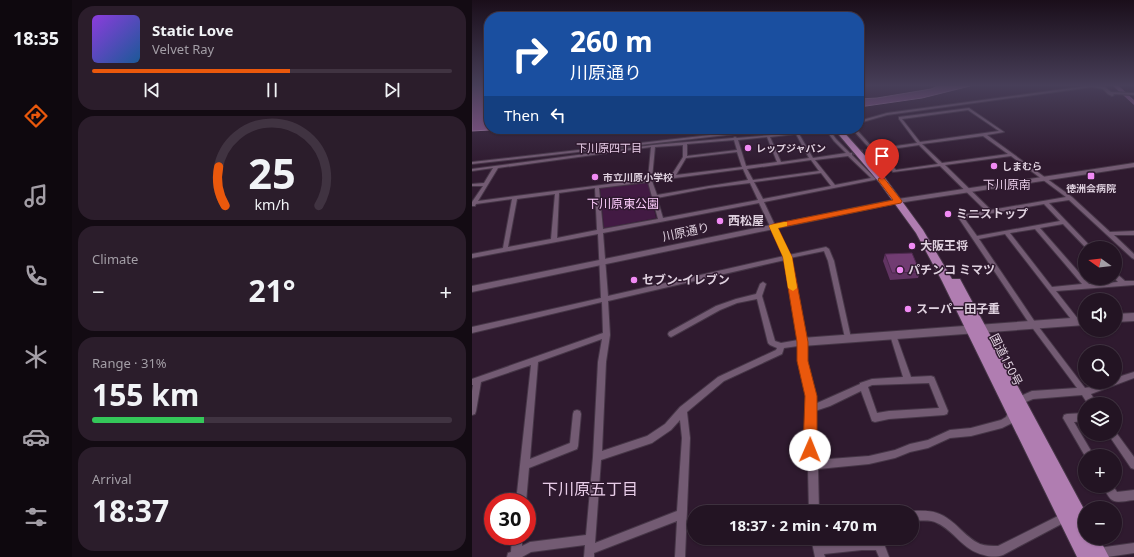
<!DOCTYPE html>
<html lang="en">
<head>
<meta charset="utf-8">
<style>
  body { margin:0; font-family:"Noto Sans","Noto Sans JP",sans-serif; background:#2b1d2b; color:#f1f3f6; height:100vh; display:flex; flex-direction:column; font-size:15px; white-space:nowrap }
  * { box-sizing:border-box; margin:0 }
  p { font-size:13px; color:#a39ea6 }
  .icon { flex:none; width:22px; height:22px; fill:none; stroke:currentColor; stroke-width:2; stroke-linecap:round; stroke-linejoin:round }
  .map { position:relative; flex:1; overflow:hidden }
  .details { display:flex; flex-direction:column; gap:6px; padding:6px; background:#130b13; width:400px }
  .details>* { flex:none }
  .top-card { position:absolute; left:12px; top:12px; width:380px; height:122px; border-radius:16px; box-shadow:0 1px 3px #0004,0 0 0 1px #403341; background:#1a4fa0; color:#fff; overflow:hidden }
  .needle { width:26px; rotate:284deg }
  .fabs { position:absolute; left:606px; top:241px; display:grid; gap:8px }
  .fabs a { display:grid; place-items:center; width:44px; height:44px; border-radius:50%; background:#231423; box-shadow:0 1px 3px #0004,0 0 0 1px #403341; font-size:20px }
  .speed { position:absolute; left:12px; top:493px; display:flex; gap:8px; font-size:20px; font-weight:700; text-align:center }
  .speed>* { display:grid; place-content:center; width:52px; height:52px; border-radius:50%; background:#231423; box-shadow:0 1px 3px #0004,0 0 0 1px #403341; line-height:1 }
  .speed .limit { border:6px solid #d22; background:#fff; color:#111 }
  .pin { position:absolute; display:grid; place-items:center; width:34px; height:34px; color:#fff; margin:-41px -17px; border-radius:50% 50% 50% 0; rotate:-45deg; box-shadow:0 0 4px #0007 }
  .pin .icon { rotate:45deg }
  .me { position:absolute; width:44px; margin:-22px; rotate:1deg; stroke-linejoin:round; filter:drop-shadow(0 0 3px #0008) }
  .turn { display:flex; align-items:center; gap:14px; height:84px; padding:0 20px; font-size:18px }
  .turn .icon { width:52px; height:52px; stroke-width:2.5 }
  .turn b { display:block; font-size:28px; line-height:34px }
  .then { display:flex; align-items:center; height:38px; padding:0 20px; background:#0003; gap:8px; font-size:15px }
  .big { font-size:30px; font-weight:700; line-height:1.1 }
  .details .widget { flex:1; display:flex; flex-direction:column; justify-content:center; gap:6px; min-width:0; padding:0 14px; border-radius:16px; background:#2b1d2b }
  .details .dial { align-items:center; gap:0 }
  .dial svg { height:104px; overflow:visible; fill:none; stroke:#403341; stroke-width:7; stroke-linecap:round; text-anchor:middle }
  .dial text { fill:#f1f3f6; stroke:none }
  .song { display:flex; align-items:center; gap:12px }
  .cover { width:48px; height:48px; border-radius:6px; background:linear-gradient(135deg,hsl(270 70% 55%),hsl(210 70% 35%)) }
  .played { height:4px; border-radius:2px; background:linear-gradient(90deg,#ea580c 55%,#403341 55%) }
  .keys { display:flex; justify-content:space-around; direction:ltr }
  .heat { display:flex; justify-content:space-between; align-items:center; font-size:22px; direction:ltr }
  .charge { height:6px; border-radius:3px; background:linear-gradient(90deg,#34c759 31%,#403341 0) }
  .trip { position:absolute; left:215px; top:505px; width:232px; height:40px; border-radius:20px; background:#231423; box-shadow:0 1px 3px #0004,0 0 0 1px #403341; font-weight:700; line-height:40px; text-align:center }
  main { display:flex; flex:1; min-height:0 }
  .dock { display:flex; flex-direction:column; width:72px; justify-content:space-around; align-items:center; background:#0e080e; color:#a39ea6 }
  .dock .icon { width:28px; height:28px }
  .dock .selected { color:#ea580c }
  .dock b { font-size:18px; color:#f1f3f6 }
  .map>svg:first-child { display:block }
  .green { fill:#421a43 }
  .water { fill:#925a93; stroke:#a97eaa }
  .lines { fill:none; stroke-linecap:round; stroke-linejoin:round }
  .river { fill:#925a93; fill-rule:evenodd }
  .street-tunnel { stroke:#493549; stroke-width:4.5; stroke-dasharray:4.5 2; stroke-linecap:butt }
  .street-casing { stroke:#463647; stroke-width:2 }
  .secondary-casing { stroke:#463647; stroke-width:2 }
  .highway-casing { stroke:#463647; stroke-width:2 }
  .street { fill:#735b73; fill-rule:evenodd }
  .secondary { fill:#735b73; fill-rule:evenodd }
  .highway { fill:#b07db1; fill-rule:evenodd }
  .wall { fill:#613462 }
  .building { fill:#713c72; stroke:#4f2a50 }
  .route { fill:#ea580c; stroke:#983908 }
  .slow { fill:#f59e0b }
  .poi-dot { fill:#f18af4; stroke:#2f1a2f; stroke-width:1.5 }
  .labels { text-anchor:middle; stroke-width:3; stroke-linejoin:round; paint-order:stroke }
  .far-poi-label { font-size:10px; font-weight:bold; fill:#dfd1df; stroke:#2f1a2f; text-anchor:start }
  .far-neighbourhood-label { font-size:11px; fill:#e8cde8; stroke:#2f1a2f }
  .far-quarter-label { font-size:12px; fill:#e8cde8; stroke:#2f1a2f }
  .park-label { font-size:12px; fill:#fcccfc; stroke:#2f1a2f }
  .poi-label { font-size:12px; font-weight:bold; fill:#dfd1df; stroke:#2f1a2f; text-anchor:start }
  .street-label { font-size:12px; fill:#dfd1df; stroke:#2f1a2f }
  .near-neighbourhood-label { font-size:16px; fill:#e8cde8; stroke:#2f1a2f }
</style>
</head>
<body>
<main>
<nav class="dock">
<b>18:35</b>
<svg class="icon selected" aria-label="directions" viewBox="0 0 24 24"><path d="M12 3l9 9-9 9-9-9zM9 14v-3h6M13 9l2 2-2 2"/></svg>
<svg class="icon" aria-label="music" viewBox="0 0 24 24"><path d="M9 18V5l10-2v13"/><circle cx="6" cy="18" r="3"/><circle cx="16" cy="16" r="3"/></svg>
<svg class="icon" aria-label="phone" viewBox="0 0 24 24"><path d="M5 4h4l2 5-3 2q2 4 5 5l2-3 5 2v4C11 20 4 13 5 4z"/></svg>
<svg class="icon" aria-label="climate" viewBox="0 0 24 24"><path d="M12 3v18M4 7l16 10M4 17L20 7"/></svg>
<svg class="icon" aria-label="car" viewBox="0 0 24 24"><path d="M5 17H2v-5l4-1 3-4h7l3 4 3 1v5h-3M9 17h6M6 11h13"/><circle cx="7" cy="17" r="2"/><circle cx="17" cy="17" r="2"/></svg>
<svg class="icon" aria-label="filters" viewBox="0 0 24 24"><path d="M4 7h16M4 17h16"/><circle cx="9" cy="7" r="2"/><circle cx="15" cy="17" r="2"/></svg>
</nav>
<section class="details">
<div class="widget">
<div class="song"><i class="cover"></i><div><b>Static Love</b><p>Velvet Ray</p></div></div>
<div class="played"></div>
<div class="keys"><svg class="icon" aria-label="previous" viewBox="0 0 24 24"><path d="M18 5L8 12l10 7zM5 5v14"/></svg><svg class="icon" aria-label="pause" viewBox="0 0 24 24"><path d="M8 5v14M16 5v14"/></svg><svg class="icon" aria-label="next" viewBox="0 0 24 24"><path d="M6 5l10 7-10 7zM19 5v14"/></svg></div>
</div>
<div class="widget dial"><svg viewBox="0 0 100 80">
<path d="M14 69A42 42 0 1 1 86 69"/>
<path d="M14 69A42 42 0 0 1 9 39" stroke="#ea580c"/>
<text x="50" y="56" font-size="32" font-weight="700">25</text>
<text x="50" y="72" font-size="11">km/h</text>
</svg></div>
<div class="widget"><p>Climate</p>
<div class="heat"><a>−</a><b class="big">21°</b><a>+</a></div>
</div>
<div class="widget"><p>Range · 31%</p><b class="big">155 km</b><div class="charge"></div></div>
<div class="widget"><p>Arrival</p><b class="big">18:37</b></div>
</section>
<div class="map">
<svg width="662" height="557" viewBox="0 0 662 557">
  <rect width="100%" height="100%" fill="#2f1a2f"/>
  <path class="green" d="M176,182L184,218L132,228L128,187Z"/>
  <path class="water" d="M0,86H17V129H35L0,131Z
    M466,86H498L450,98L387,107V99L405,98L459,89Z"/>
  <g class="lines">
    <path class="river" d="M641,86H647L662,100V105Z"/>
    <path class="street-tunnel" d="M380,153L398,151"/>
    <g class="street-casing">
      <path id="street" d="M615,86H624L633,87L639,92L662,93V95L641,94L642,95L640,96L636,94L631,89L620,87L415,115L387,123V121L415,113Z
        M497,108L532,132L515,135L600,197L638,232L662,231V235H642L662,254V259L660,258L597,200L577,203L620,248H614L591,224L568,228L617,284L646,282L642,278L643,273L645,274L653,281H662V285L584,291L606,319L607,321L606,323L604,324L602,323L533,234L507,239L563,322L613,388L618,387L633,382H643V378L662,372V378L619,394L625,404H616L610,395L561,399L547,405L544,404L543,401L544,398L560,391L605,388L559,326L486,217L489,215L514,211L468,166L421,172L402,151H400L380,129H384L402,149L445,143L427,119V117ZM496,110L527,131L448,142L430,119ZM511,136L536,154L470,163L450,144ZM447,145L466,164L424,170L406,151ZM539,156L594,197L519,210L473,165ZM572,204L588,221L505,236L492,218ZM563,229L610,284L580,287L538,233Z
        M291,129H322L324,130L322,131L298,130L0,164V162Z
        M345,129H357L364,139L378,153H380V155L404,179L402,180L292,202L317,255L354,247L357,249L362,261L379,338L378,340L376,341L374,340L373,338L356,261L352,251L318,258L334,342V361L343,396V404L388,384V383L400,379L431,377L418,335L419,333L421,332L423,333L424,335L439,377L459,376L462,377L476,411L475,414L472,415L417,419L403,422L400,421L389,391L358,406L343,411L342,450L344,460L397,456L423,450L438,444L456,440L478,430L499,428L529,420L534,417L538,409L541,408L544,409L545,412L540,423L530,428L499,436L478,438L456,448L438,452L423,458L397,464L346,469L347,512H337L336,469L334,450L335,396L326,361V346L312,348L310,354L252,381L215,412L218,438L213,557H203L205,521L122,553V557H112L113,545L59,552L50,557H35L36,553L39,552L40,536H50V546L58,542L114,535L121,457L126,362L130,339L66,362L58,459L98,443L101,414L102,411L105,410L108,411L109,414L106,446L105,449L57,468L54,502H44L59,365L9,382L4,411L3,414L0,415V391L1,385H0V379L131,333L130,302L0,333V327L129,298L126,234L0,258V254L31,248L40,199L4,204L3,206H0V202L11,186H0V184L12,183L21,168L0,171V169L181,145L261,138L263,137L265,138L311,134ZM354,130L362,141L374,153L341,158L327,134ZM324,134L337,158L309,162L298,137ZM295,137L305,162L274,166L266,140ZM262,140L265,150L215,156V144ZM211,145V157L199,176L180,178L183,147ZM179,147L176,179L6,201L26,168ZM265,152L270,167L204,175L214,158ZM376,156L399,178L363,185L343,160ZM339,160L347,171L281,180L275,169ZM271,169L276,180L237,186L185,195L180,181ZM349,173L359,186L291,199L282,182ZM176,182L186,219L131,229L127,188ZM278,183L286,200L191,218L185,198L237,188ZM123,188L125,230L85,238L87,193ZM83,194L79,239L36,247L45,199ZM287,203L312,256L136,296L131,233ZM313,260L326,340L309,343L303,341L290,296L294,284L291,282L288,284L284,294L264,299L244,306L197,332L196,334L197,336L199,337L201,336L248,310L265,303L285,299L296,343L298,345L305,348L304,350L246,377L208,407L193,424L175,436L130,451L134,362L138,335L136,301ZM457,383L467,408L417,411L405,413L396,387L400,385ZM208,420L210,438L205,511L123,543L129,460L180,443L199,430Z
        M613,413V421L602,422L622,456H613L591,418L592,415L595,414Z
        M643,431L662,457V469L659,468L638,437L637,434H643Z
        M631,486H641L645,492L662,490V500C643,502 640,506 631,486Z
        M440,511C448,511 457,510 465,513C483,519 492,537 508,544C514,546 520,546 526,546L594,512L597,514L599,517L597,520L531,555C525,557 518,557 512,555C490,550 483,531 465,523C458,519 447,521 440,521V512H438Z
        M339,538H349L350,543L387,540L390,538H403L402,540H407L411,541L417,557H407L404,550H390L352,554L353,557H343Z
        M662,543V553L635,557H623L621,553L622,549L626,548Z"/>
    </g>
    <g class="secondary-casing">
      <path id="secondary" d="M662,163V167L426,203L0,292V286L426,199Z
        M662,313V321L643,322V314Z
        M613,317V325L330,346L326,345L325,342L326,339L330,338Z"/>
    </g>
    <g class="highway-casing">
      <path id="highway" d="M362,129H369L413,178L451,230L480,279H488L613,511V538H627L637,557H605L470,281L444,233L407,182Z"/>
    </g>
    <use href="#street" class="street"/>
    <use href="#secondary" class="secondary"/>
    <use href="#highway" class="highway"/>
  </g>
  <path class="wall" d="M413,254L448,272L446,278L418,280L411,261Z"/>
  <path class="building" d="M440,253L448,272L420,273L413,254Z"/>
  <linearGradient id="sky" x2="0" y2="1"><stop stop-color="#1a0e1a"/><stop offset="0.52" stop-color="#473e58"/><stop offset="1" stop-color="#473e58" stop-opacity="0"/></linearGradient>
  <rect width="662" height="164" fill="url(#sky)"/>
  <path class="route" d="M407,178H412L430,201L429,203L306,228L320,257L336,342V361L345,396V450L343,454L338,456L333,454L331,450L333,396L325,361V342L311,257L297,226L301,224L421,200L406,180Z"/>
  <path class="slow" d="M312,222H315V226L306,228L320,257L325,288L321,291L316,288L311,257L297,226L298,225Z"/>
  <g class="poi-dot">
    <circle cx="276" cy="148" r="4"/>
    <circle cx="522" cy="166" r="4"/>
    <rect x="615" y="172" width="8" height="8" rx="2"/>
    <circle cx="123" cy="177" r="4"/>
    <circle cx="476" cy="214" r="4"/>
    <circle cx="248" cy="221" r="4"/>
    <circle cx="440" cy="246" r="4"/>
    <circle cx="428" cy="270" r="4"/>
    <circle cx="162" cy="280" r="4"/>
    <circle cx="436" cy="309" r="4"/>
  </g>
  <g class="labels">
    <g class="far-poi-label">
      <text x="284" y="152">レップジャパン</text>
      <text x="530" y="170">しまむら</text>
      <text x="131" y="181">市立川原小学校</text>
      <text x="619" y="192" text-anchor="middle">徳洲会病院</text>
    </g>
    <g class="far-neighbourhood-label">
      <text x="137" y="152">下川原四丁目</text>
    </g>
    <g class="far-quarter-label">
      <text x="535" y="189">下川原南</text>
    </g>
    <g class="park-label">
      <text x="151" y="208">下川原東公園</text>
    </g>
    <g class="poi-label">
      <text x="484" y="218">ミニストップ</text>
      <text x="256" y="225">西松屋</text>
      <text x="448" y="250">大阪王将</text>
      <text x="436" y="274">パチンコ ミマツ</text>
      <text x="170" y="284">セブン-イレブン</text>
      <text x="444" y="313">スーパー田子重</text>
    </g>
    <g class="street-label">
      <text transform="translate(214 232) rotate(-12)" y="4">川原通り</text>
      <text transform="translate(534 360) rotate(63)" y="4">国道150号</text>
    </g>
    <g class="near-neighbourhood-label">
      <text x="118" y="495">下川原五丁目</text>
    </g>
  </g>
</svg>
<div class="fabs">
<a><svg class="needle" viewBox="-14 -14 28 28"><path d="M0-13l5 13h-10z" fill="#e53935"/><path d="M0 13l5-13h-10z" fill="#a39ea6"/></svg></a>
<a><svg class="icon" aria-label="sound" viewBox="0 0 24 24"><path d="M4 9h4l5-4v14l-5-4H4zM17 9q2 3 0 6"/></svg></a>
<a><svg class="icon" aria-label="search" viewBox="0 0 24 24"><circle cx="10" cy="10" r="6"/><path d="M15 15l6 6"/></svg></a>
<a><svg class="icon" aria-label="layers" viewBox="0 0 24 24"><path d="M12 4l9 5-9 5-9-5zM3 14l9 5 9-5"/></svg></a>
<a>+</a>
<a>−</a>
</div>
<div class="speed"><div class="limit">30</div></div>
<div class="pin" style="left:410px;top:180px;background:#d93025"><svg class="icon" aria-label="arrive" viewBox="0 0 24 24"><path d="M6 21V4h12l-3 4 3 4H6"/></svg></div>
<svg class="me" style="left:338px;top:450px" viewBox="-20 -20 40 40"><circle r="19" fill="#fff"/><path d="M0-13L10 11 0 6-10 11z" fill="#ea580c"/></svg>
<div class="trip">18:37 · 2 min · 470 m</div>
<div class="top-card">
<div class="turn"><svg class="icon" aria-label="right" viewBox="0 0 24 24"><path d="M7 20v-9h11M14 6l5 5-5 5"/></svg><div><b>260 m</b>川原通り</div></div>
<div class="then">Then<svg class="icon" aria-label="left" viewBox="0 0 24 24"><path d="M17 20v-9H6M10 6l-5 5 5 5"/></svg></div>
</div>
</div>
</main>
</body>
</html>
